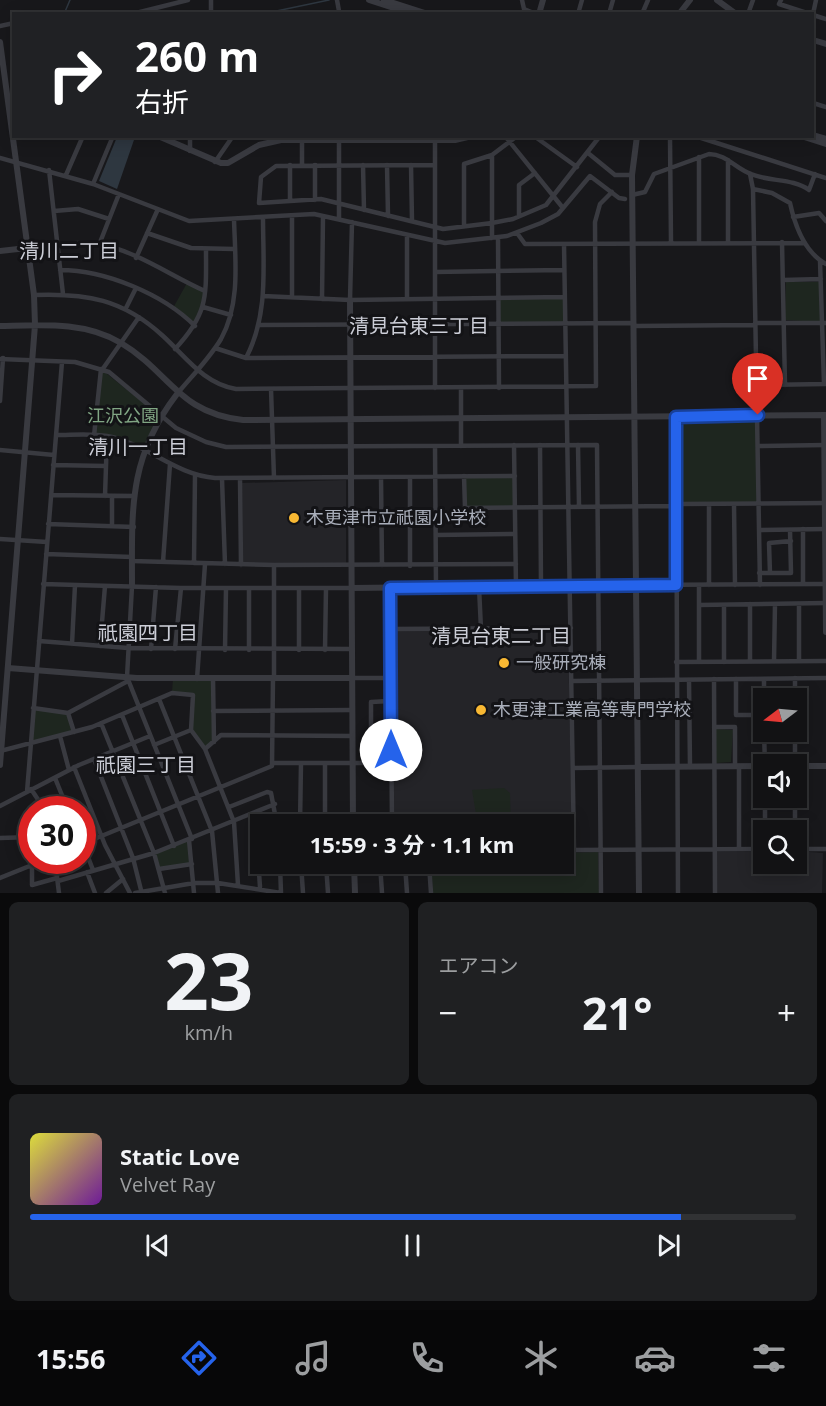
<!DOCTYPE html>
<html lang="ja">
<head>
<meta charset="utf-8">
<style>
  body { margin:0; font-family:"Open Sans","Noto Sans JP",sans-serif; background:#1f2022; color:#f1f3f6; height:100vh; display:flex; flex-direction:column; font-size:22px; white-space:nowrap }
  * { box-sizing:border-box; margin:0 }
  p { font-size:20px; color:#9c9ea0 }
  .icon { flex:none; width:33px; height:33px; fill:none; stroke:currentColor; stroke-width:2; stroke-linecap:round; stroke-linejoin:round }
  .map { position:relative; height:893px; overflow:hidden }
  .sheet { display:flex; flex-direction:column; gap:9px; padding:9px; background:#0a0a0b; flex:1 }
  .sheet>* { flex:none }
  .guide { position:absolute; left:12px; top:12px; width:802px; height:126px; border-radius:0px; box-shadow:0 3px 15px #0003,0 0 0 2px #313234; background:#202124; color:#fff; overflow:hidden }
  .needle { width:39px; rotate:254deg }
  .tools { position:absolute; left:753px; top:688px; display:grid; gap:12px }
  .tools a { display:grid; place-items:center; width:54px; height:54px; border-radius:0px; background:#121214; box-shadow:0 3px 15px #0003,0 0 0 2px #313234; font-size:30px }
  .speed { position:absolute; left:18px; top:796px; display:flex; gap:12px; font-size:30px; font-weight:700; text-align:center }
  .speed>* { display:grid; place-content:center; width:78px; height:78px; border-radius:50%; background:#121214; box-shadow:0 3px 15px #0003,0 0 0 2px #313234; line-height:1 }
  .speed .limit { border:9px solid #d22; background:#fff; color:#111 }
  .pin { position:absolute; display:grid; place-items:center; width:51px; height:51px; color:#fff; margin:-62px -26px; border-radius:50% 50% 50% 0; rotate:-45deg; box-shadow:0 0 6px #0007 }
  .pin .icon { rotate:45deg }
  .me { position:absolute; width:66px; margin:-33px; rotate:0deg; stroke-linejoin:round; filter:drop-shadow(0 0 4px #0008) }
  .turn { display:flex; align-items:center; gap:21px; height:126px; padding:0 24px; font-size:27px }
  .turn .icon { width:78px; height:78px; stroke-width:2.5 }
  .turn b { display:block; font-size:42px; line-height:51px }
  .big { font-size:45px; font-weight:700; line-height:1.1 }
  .sheet .widget { flex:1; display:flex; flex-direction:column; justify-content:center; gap:9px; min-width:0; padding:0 21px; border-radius:9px; background:#1f2022 }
  .sheet .dial { align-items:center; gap:0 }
  .dial b { font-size:78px; line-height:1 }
  .song { display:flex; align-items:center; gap:18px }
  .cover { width:72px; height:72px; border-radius:9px; background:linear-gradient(135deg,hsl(60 70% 55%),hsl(280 70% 35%)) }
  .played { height:6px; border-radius:3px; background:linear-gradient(90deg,#2563eb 85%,#313234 85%) }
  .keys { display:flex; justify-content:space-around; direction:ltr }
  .heat { display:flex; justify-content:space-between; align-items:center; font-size:33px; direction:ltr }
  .sheet .tiles { flex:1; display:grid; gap:9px; grid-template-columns:1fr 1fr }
  .widget:last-child { grid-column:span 2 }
  .trip { position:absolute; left:250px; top:814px; width:324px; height:60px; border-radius:0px; background:#121214; box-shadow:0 3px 15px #0003,0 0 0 2px #313234; font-weight:700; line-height:60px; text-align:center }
  .tab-bar { display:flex; height:96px; justify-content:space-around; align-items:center; background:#070708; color:#9c9ea0 }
  .tab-bar .icon { width:42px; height:42px }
  .tab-bar .active { color:#2563eb }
  .tab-bar b { font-size:27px; color:#f1f3f6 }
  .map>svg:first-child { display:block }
  .built { fill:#242428 }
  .green { fill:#1e261f }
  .water { fill:#2e3740 }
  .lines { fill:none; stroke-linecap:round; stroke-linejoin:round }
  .stream { stroke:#2e3740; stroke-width:1.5 }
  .minor { stroke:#393a40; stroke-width:4.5 }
  .tertiary { stroke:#393a40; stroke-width:6 }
  .route-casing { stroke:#184099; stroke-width:15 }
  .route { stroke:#2563eb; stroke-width:10 }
  .poi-dot { fill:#f8b833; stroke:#131316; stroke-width:2 }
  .labels { text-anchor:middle; stroke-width:6; stroke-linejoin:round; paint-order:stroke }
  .park-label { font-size:18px; fill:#81a684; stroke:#131316 }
  .poi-label { font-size:18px; fill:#aaafbb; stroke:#131316; text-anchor:start }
  .neighbourhood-label { font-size:20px; fill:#ccced7; stroke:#131316 }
</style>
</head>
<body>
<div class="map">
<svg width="826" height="893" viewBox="0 0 826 893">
  <rect width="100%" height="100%" fill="#18181b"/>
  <path class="built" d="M346,480V563H243L242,483Z
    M568,630L572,847L564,848V825H394L393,631Z
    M797,851L823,853L822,893H716V852H763L764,864H796Z"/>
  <path class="green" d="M786,282H819L821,320L819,322L785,320Z
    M187,283L205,291L195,326L173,308Z
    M564,297V324H498V298Z
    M102,370L160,416L144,449L107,436H94Z
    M756,417L757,502L678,503L677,419Z
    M464,476H515V506L465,508Z
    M173,678H213L214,743L205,749L191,730L193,695L172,693Z
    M33,708L68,713L74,732L31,743Z
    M716,729L733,730L731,762L716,763Z
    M504,788L510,793L511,825H487L476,814L472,790Z
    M189,840L192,864L159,869L154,853Z
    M598,852L599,893H433L431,864H564V853Z"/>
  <path class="water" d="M117,137H135L117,189L99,181Z"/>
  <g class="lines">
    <path class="stream" d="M64,14L70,0
      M262,14L329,0"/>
    <path class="minor" d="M211,0V14
      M337,0L339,11
      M522,0L524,9L536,14
      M781,0L779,4L810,14
      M132,14L188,0
      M578,14L582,0
      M609,14L613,0
      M642,14L648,0
      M748,14L753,0
      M813,14L816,0
      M813,15L826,19
      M0,26L14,23
      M813,103L826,107
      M505,136L563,208
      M534,136L577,167
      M695,136L826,178
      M190,151V136
      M588,153L615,175H632
      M492,155V238
      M699,157V243
      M0,158L93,184L189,221L314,214L445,243L507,236L541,223L558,214L590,176L619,198L625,199
      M215,162L233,136
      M302,165V140
      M363,165L364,210
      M387,165L388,216
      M411,165L412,221
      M435,165L276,166L261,177L259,203L321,199L443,229L492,223L513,219L546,205L600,136
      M49,170L63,294
      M750,174L753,189L760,585
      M66,175L83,136
      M93,184L113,136
      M753,189L772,193L790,203C795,226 804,252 826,264
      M632,195L645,192L654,174L709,154C726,154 736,169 751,174C769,182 793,178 809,190L815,174
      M315,200V165
      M290,201V165
      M54,211L78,209L109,219
      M292,216V297
      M519,216V185L535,173
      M793,217L819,213L826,221
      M339,219V136
      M464,226V164L492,155L517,136
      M147,233L191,248L234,249
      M517,233L525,244L805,243
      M407,235V299
      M498,237L499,388
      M782,242L785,385
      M671,243L670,138L673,136
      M728,243V160
      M564,244L574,850L764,849
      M99,245L119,194
      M27,248C51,245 74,241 98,244C135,250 171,276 205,291
      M136,258L158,209
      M820,261L824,384
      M60,270C105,270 163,294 195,326
      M435,272L564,270
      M783,280L821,279
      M34,295C86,293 123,299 163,336C186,357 204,384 236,389L596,386L595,222L600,204L612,192
      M263,296L350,300L564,297
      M322,299L323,216
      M350,300L352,222
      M203,307L231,315
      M126,308L136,288
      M755,323H826
      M259,325L634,323
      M634,326L755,325
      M215,348L246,358L564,356
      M175,349C209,313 206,295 206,249
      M246,358C269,314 263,266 263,217
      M0,359L75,362L109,372L176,428L206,442L226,447L597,445L601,893
      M102,370L139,317
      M756,385L826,384
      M435,388V136
      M461,388V446
      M271,389L274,478
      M177,394C192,376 209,359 221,339C241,303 235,258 234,219
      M0,401L3,358
      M676,417L678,893
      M56,435C72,435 91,433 107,436C146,443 175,475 215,478L515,476
      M94,436L101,369
      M514,445L516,587
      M540,445L541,586
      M578,445L579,506
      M435,446L436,587
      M758,446L826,445
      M0,450L54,455
      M53,465L106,466
      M464,476L465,508L676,506
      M381,477L382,565
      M222,479L225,564
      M240,479L241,565
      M51,495L135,496
      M105,496L107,436
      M676,504L826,503
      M709,504V585
      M734,504L735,585
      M48,524L134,527
      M112,526V496
      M803,529V584
      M759,530L825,529
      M436,535L515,534
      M0,539L47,542
      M46,554L132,557
      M132,561L274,565L516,564
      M163,562L170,464
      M194,563L195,475
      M274,565V678
      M410,566V477
      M759,573H791L790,530
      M770,573L769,543L791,541
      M43,584L181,588H351
      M637,585L826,584
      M132,586L127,677L192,839
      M479,587L481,629
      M390,588L392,825
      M750,604V661
      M699,605L826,603
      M391,629L571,628
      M39,641L128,648L352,649
      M72,644L75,585
      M100,646L105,586
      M151,649L156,587
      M175,649L181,588
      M225,650L226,588
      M249,650V588
      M299,650V588
      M325,650L326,588
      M774,661L775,604
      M799,661V604
      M676,662L826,661
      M699,662V585
      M724,662V605
      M213,678L214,742
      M352,678H390
      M197,679L205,564
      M714,679L715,893
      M736,679V715H764
      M764,679V699
      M689,680L690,767
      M572,681L826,678
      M159,699L212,831L218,893
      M795,699V678
      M33,708L68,713L128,681
      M213,711L352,710
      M68,713L74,732
      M122,715L174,846
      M101,723L154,853L165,893
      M714,727H735V766
      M764,732L765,765
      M60,736L69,770
      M154,745L191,730
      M205,749L221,735L352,736
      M0,751L92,727L172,693L193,695L191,730L205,749L234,822L238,885
      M94,759L133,858L141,890
      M274,763H391
      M371,763V702L390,701
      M795,765V732
      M739,766V849
      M74,767L105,845L130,893
      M573,768L638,767
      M55,778L68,810
      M31,789L45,810
      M27,792L62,362
      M765,798V831
      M0,806L79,765L150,736
      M229,807L267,792L271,793L277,825
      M255,813L260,887
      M353,818H392
      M300,825L301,763
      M325,825V763
      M795,831V798
      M0,838L32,837
      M21,838L32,865V885L57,878
      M189,840L194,893
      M82,844L272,766L273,678
      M83,844L93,870
      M796,849H826
      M564,850H574
      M55,861L59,893
      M280,864L281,893
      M301,864L303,893
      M326,864L328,893
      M380,864L382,893
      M405,864L407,893
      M429,864L431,893
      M159,869L192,864
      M87,872L95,893
      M0,878L42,861
      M58,881L154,853L275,804
      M106,893L123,879
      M135,893L194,883H218L281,893"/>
    <path class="tertiary" d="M369,0L412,14
      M384,0L428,14
      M717,0L736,14
      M539,14L543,0
      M679,14L690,0
      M813,40L826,44
      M0,42L34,295L35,325L0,765
      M813,135L826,139
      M158,136L221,163H228L259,145L281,140H455L472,136
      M637,136L632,175L639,893
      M801,136L826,144
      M0,251L27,248
      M350,300L353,825
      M0,326C41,325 85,321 121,343C170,372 178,413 243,420L826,415
      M824,415L826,632
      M132,586C132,509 128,458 177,394
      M351,588L637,585
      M8,668L137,678H352
      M796,766H826
      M638,767L764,766
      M354,864L355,893"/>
  </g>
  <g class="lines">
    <g class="route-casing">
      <path id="route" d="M391,750L390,588L676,585V417L758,415"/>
    </g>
    <use href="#route" class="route"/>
  </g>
  <g class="poi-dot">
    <circle cx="294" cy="518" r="6"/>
    <circle cx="504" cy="663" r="6"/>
    <circle cx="481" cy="710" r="6"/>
  </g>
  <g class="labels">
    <g class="park-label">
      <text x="123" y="422">江沢公園</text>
    </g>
    <g class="poi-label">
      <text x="306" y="524">木更津市立祇園小学校</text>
      <text x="516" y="669">一般研究棟</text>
      <text x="493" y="716">木更津工業高等専門学校</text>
    </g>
    <g class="neighbourhood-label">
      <text x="69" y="258">清川二丁目</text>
      <text x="419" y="333">清見台東三丁目</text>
      <text x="138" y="454">清川一丁目</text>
      <text x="148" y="640">祇園四丁目</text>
      <text x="501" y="643">清見台東二丁目</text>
      <text x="146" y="772">祇園三丁目</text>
    </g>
  </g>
</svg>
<div class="tools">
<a><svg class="needle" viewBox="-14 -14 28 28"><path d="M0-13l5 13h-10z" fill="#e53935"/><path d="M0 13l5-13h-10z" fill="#9c9ea0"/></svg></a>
<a><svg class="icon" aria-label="sound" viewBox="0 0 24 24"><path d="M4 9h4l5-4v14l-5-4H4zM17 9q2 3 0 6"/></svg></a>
<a><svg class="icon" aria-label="search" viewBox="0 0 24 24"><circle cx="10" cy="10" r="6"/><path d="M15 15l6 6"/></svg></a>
</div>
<div class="speed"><div class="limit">30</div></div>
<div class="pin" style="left:758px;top:415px;background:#d93025"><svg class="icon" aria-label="arrive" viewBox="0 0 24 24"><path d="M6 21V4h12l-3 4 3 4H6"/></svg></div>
<svg class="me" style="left:391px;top:750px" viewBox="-20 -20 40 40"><circle r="19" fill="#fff"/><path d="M0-13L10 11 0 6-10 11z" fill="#2563eb"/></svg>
<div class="trip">15:59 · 3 分 · 1.1 km</div>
<div class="guide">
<div class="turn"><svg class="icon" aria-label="right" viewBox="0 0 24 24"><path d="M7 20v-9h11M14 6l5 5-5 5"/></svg><div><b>260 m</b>右折</div></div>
</div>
</div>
<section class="sheet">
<div class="tiles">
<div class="widget dial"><b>23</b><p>km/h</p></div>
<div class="widget"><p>エアコン</p>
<div class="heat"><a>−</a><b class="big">21°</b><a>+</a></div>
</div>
<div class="widget">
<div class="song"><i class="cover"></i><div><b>Static Love</b><p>Velvet Ray</p></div></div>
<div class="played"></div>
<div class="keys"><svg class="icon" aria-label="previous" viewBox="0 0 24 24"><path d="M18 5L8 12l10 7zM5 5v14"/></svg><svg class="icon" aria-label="pause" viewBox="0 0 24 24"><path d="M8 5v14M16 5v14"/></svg><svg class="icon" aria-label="next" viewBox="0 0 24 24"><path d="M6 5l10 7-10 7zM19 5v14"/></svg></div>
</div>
</div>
</section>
<nav class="tab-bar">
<b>15:56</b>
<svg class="icon active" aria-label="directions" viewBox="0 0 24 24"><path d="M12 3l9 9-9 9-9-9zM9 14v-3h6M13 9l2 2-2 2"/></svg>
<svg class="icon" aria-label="music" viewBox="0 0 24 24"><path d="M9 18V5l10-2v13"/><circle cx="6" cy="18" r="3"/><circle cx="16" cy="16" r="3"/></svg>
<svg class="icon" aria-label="phone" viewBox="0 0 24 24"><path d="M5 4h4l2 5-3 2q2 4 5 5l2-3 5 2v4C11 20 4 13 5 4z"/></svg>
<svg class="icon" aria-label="climate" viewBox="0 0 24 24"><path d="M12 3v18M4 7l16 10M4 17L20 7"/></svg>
<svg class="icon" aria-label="car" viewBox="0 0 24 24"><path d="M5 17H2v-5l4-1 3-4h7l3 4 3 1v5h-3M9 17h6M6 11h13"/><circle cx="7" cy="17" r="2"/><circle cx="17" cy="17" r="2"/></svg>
<svg class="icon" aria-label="filters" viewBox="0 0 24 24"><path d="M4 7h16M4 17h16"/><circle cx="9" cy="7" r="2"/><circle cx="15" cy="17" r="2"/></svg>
</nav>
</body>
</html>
